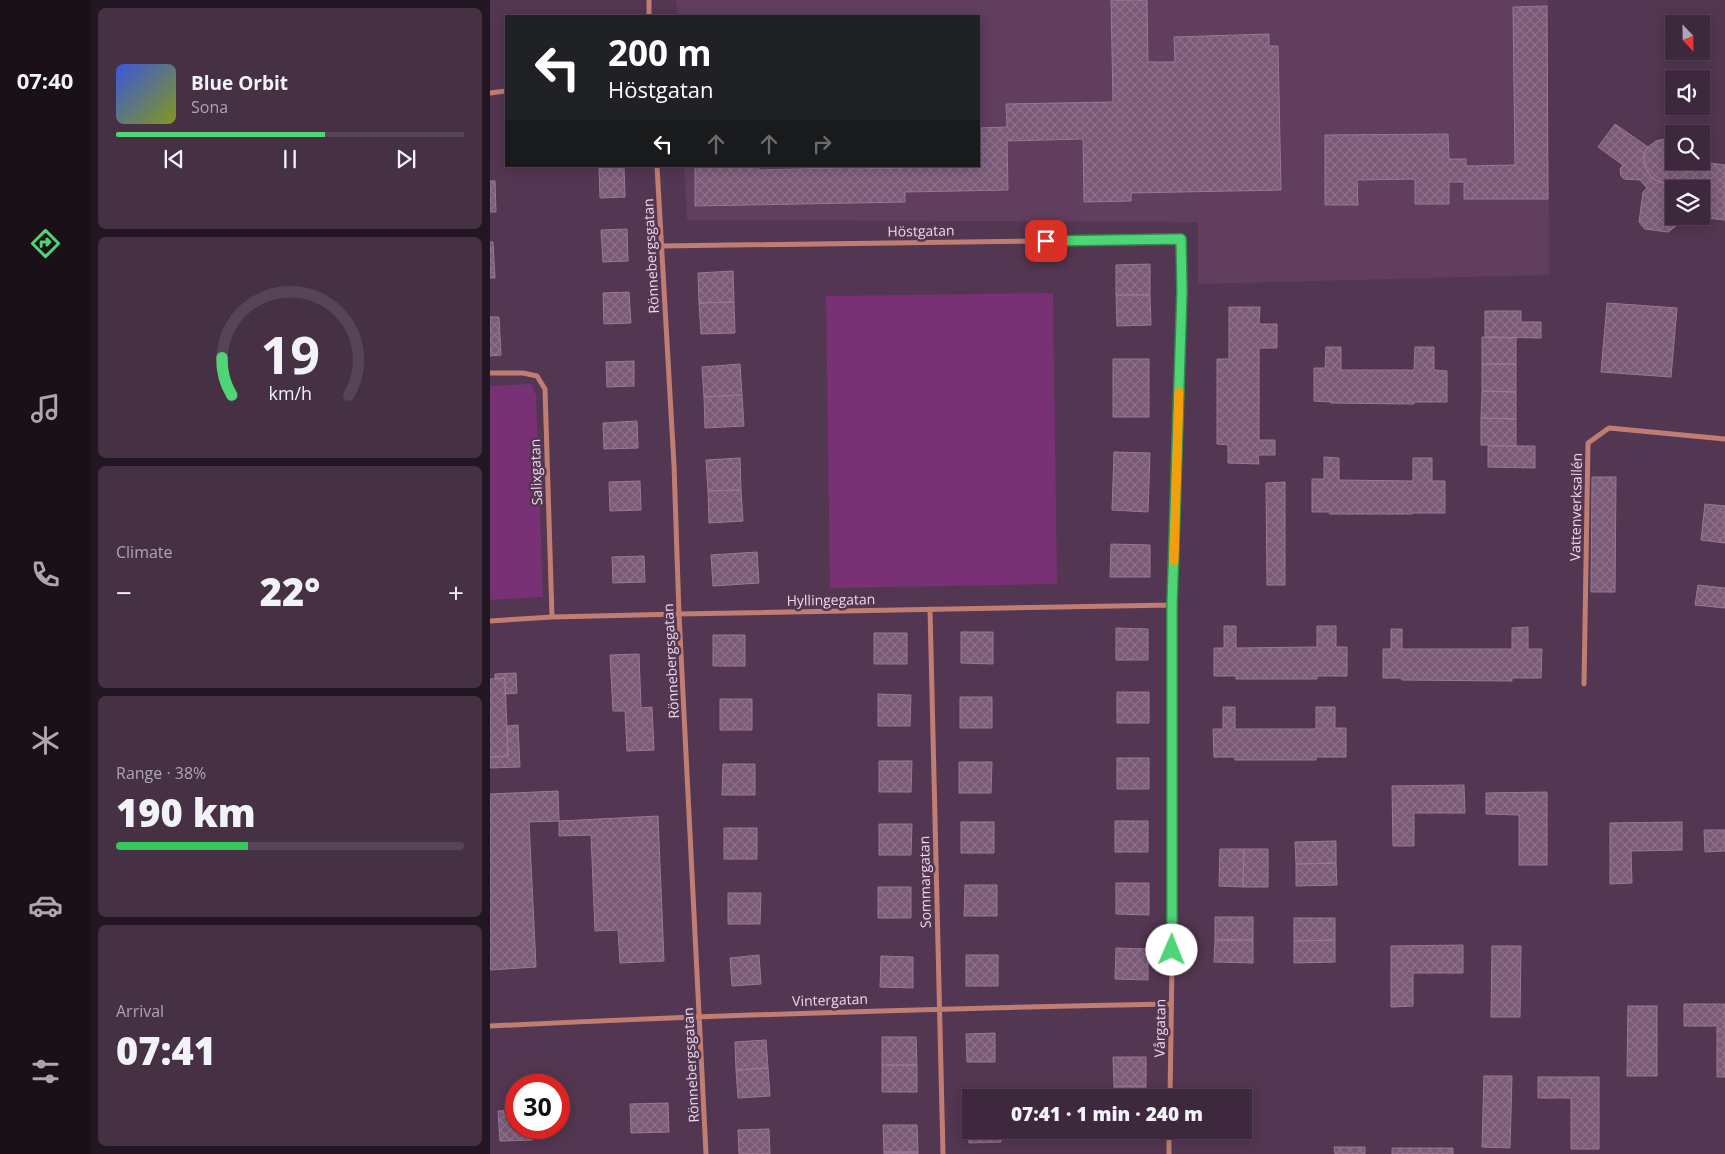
<!DOCTYPE html>
<html lang="en">
<head>
<meta charset="utf-8">
<style>
  body { margin:0; font-family:"Open Sans",sans-serif; background:#453044; color:#f1f3f6; height:100vh; display:flex; flex-direction:column; font-size:19px; white-space:nowrap }
  * { box-sizing:border-box; margin:0 }
  p { font-size:16px; color:#ada6b0 }
  .icon { flex:none; width:28px; height:28px; fill:none; stroke:currentColor; stroke-width:2; stroke-linecap:round; stroke-linejoin:round }
  .map { position:relative; flex:1; overflow:hidden }
  .panel { display:flex; flex-direction:column; gap:8px; padding:8px; background:#221622; width:400px }
  .panel>* { flex:none }
  .banner { position:absolute; left:15px; top:15px; width:475px; height:152px; border-radius:0px; box-shadow:0 2px 12px #0003,0 0 0 1px #574457; background:#202124; color:#fff; overflow:hidden }
  .needle { width:32px; rotate:158deg }
  .controls { position:absolute; left:1175px; top:15px; display:grid; gap:10px }
  .controls a { display:grid; place-items:center; width:45px; height:45px; border-radius:0px; background:#3e283d; box-shadow:0 2px 12px #0003,0 0 0 1px #574457; font-size:25px }
  .speed { position:absolute; left:15px; top:1074px; display:flex; gap:10px; font-size:25px; font-weight:700; text-align:center }
  .speed>* { display:grid; place-content:center; width:65px; height:65px; border-radius:50%; background:#3e283d; box-shadow:0 2px 12px #0003,0 0 0 1px #574457; line-height:1 }
  .speed .limit { border:8px solid #d22; background:#fff; color:#111 }
  .pin { position:absolute; display:grid; place-items:center; width:42px; height:42px; color:#fff; margin:-21px; border-radius:10px; box-shadow:0 2px 8px #0006 }
  .me { position:absolute; width:55px; margin:-28px; rotate:1deg; stroke-linejoin:round; filter:drop-shadow(0 0 4px #0008) }
  .turn { display:flex; align-items:center; gap:18px; height:105px; padding:0 20px; font-size:22px }
  .turn .icon { width:65px; height:65px; stroke-width:2.5 }
  .turn b { display:block; font-size:35px; line-height:42px }
  .lanes { display:flex; align-items:center; height:48px; padding:0 20px; background:#0003; justify-content:center; gap:25px; direction:ltr }
  .lanes .off { opacity:.35 }
  .big { font-size:38px; font-weight:800; line-height:1.1 }
  .panel .card { flex:1; display:flex; flex-direction:column; justify-content:center; gap:8px; min-width:0; padding:0 18px; border-radius:8px; background:#453044 }
  .panel .dial { align-items:center; gap:0 }
  .dial svg { height:130px; overflow:visible; fill:none; stroke:#574457; stroke-width:7; stroke-linecap:round; text-anchor:middle }
  .dial text { fill:#f1f3f6; stroke:none }
  .song { display:flex; align-items:center; gap:15px }
  .cover { width:60px; height:60px; border-radius:8px; background:linear-gradient(135deg,hsl(230 70% 55%),hsl(70 70% 35%)) }
  .played { height:5px; border-radius:2px; background:linear-gradient(90deg,#4ed676 60%,#574457 60%) }
  .keys { display:flex; justify-content:space-around; direction:ltr }
  .heat { display:flex; justify-content:space-between; align-items:center; font-size:28px; direction:ltr }
  .charge { height:8px; border-radius:4px; background:linear-gradient(90deg,#34c759 38%,#574457 0) }
  .trip { position:absolute; left:472px; top:1089px; width:290px; height:50px; border-radius:0px; background:#3e283d; box-shadow:0 2px 12px #0003,0 0 0 1px #574457; font-weight:800; line-height:50px; text-align:center }
  main { display:flex; flex:1; min-height:0 }
  .menu { display:flex; flex-direction:column; width:90px; justify-content:space-around; align-items:center; background:#191018; color:#ada6b0 }
  .menu .icon { width:35px; height:35px }
  .menu .on { color:#4ed676 }
  .menu b { font-size:22px; color:#f1f3f6 }
  .map>svg:first-child { display:block }
  .built { fill:#613d5e }
  .park { fill:#773174 }
  .building { fill:url(#building-cross-hatch); stroke:#997795 }
  .lines { fill:none; stroke-linecap:round; stroke-linejoin:round }
  .minor { stroke:#c07d72; stroke-width:5 }
  .route-casing { stroke:#338b4d; stroke-width:12 }
  .route { stroke:#4ed676; stroke-width:9 }
  .slow { stroke:#f59e0b; stroke-width:9 }
  .labels { text-anchor:middle; stroke-width:5; stroke-linejoin:round; paint-order:stroke }
  .street-label { font-size:14px; fill:#ebd8e8; stroke:#533651 }
</style>
</head>
<body>
<main>
<nav class="menu">
<b>07:40</b>
<svg class="icon on" aria-label="directions" viewBox="0 0 24 24"><path d="M12 3l9 9-9 9-9-9zM9 14v-3h6M13 9l2 2-2 2"/></svg>
<svg class="icon" aria-label="music" viewBox="0 0 24 24"><path d="M9 18V5l10-2v13"/><circle cx="6" cy="18" r="3"/><circle cx="16" cy="16" r="3"/></svg>
<svg class="icon" aria-label="phone" viewBox="0 0 24 24"><path d="M5 4h4l2 5-3 2q2 4 5 5l2-3 5 2v4C11 20 4 13 5 4z"/></svg>
<svg class="icon" aria-label="climate" viewBox="0 0 24 24"><path d="M12 3v18M4 7l16 10M4 17L20 7"/></svg>
<svg class="icon" aria-label="car" viewBox="0 0 24 24"><path d="M5 17H2v-5l4-1 3-4h7l3 4 3 1v5h-3M9 17h6M6 11h13"/><circle cx="7" cy="17" r="2"/><circle cx="17" cy="17" r="2"/></svg>
<svg class="icon" aria-label="filters" viewBox="0 0 24 24"><path d="M4 7h16M4 17h16"/><circle cx="9" cy="7" r="2"/><circle cx="15" cy="17" r="2"/></svg>
</nav>
<section class="panel">
<div class="card">
<div class="song"><i class="cover"></i><div><b>Blue Orbit</b><p>Sona</p></div></div>
<div class="played"></div>
<div class="keys"><svg class="icon" aria-label="previous" viewBox="0 0 24 24"><path d="M18 5L8 12l10 7zM5 5v14"/></svg><svg class="icon" aria-label="pause" viewBox="0 0 24 24"><path d="M8 5v14M16 5v14"/></svg><svg class="icon" aria-label="next" viewBox="0 0 24 24"><path d="M6 5l10 7-10 7zM19 5v14"/></svg></div>
</div>
<div class="card dial"><svg viewBox="0 0 100 80">
<path d="M14 69A42 42 0 1 1 86 69"/>
<path d="M14 69A42 42 0 0 1 8 46" stroke="#4ed676"/>
<text x="50" y="56" font-size="32" font-weight="700">19</text>
<text x="50" y="72" font-size="11">km/h</text>
</svg></div>
<div class="card"><p>Climate</p>
<div class="heat"><a>−</a><b class="big">22°</b><a>+</a></div>
</div>
<div class="card"><p>Range · 38%</p><b class="big">190 km</b><div class="charge"></div></div>
<div class="card"><p>Arrival</p><b class="big">07:41</b></div>
</section>
<div class="map">
<svg width="1235" height="1154" viewBox="0 0 1235 1154">
  <defs>
    <pattern id="building-cross-hatch" width="8" height="8" patternUnits="userSpaceOnUse" patternTransform="scale(1.25)"><rect width="8" height="8" fill="#7a5a77"/><path d="M0 0l8 8M0 8l8-8" fill="none" stroke="#8d718a"/></pattern>
  </defs>
  <rect width="100%" height="100%" fill="#533651"/>
  <path class="built" d="M186,0H1058L1059,275L708,284V222L197,220L194,166H489V16H187Z"/>
  <path class="park" d="M563,293L567,584L340,588L336,296Z
    M41,384L46,395L53,597L0,600V386Z"/>
  <path class="building" d="M621,0H657L658,62H685L684,37L779,34V46H788L791,190L641,193V201L594,202L593,139L517,141L518,190L415,192V202L205,206V166H268L269,170L346,168V166H363V169L413,168V166H489V128L517,127L516,104L623,102Z
    M1057,6L1058,199H974V182H959V204H925V179L867,180L868,205H835V135L958,134L959,159H976V166L1025,165L1023,7Z
    M1125,124L1158,147L1154,153L1156,169L1161,177L1169,182L1178,183L1189,178L1196,171H1201L1205,168L1206,161L1235,165V220L1207,217L1211,216L1212,180L1203,179L1191,189H1184V216H1187L1186,226L1178,232L1155,229L1149,222L1153,192L1157,188L1150,180L1134,179L1131,176L1130,169L1133,165L1108,147Z
    M1174,139L1184,141V161H1206L1205,168L1201,171H1196L1189,178L1178,183L1169,182L1161,177L1156,169L1154,162V153L1158,147L1166,141Z
    M134,167L135,197L110,198L109,168Z
    M0,181H5L6,212H0Z
    M137,229L138,261L113,262L111,230Z
    M0,242H3L5,278H0Z
    M660,264V295H626V265Z
    M243,271L244,302L209,303L208,273Z
    M139,292L141,323L114,324L113,293Z
    M626,295H660L661,325L627,326Z
    M244,302L245,333L211,334L209,303Z
    M1117,303L1187,308L1181,377L1111,372Z
    M739,307H770L769,324H787V348H769V440H785V455H768L769,464L738,463V445L727,444V359H739Z
    M995,311H1031V322H1051V338L995,337Z
    M0,317H9L11,355L0,356Z
    M992,337L1026,338V364H992Z
    M836,347H851V370H924L925,347H944V370L957,371V402H924V404L841,403V402L824,401V368H835Z
    M623,359H659V417H623Z
    M144,361V386L117,387L116,362Z
    M250,364L252,395L214,397L212,367Z
    M992,364H1026V392L992,391Z
    M992,391L1026,392V419L991,418Z
    M252,395L254,426L215,428L214,397Z
    M991,418L1026,419V446L991,445Z
    M147,421L148,448L114,449L113,423Z
    M998,446H1045V468L998,467Z
    M624,452L660,453L658,512L622,510Z
    M834,457L849,458V480L923,481V458H942V481H955V513H922V514H840L839,512H822V479H834Z
    M250,458L251,490L218,491L216,460Z
    M1102,477H1126L1125,592H1101Z
    M150,481L151,510L120,511L119,482Z
    M795,482V585H777L776,483Z
    M251,490L253,521L219,523L218,491Z
    M1215,504L1235,506V543L1211,540Z
    M621,544L660,545V577H620Z
    M267,552L269,583L223,586L221,555Z
    M154,556L155,582L123,583L122,557Z
    M1208,585L1235,588V608L1205,605Z
    M734,626H746V648L827,647V626H846V647H857V676H827V679H746V676H724V648H734Z
    M1038,627V649H1052L1051,678H1022V681L912,680L911,678H893V649H901V629H912V649H1022V628Z
    M626,628L658,629V660H626Z
    M471,632H503V664L471,663Z
    M384,633H417V664H384Z
    M223,635H255V666H223Z
    M149,654L151,708L162,707L164,750L137,751L135,711H123L120,655Z
    M26,673L27,693L15,694V678L5,679V674Z
    M15,678L18,756L0,757V679Z
    M627,692H659V723H627Z
    M388,694L421,695L420,726H388Z
    M470,697H502V728H470Z
    M230,699H262V730H230Z
    M733,707H745V729H826V707H845V728H856V757H826V760H745V757H724L723,729H733Z
    M28,725L30,767L0,768V757L18,756L17,726Z
    M627,758H659V789H627Z
    M389,761H422L421,792H389Z
    M469,762H502L501,793H469Z
    M233,764H265V795H232Z
    M974,785L975,813H924V846H903L902,786Z
    M68,791L69,821L39,822L46,967L0,970V794Z
    M1057,792V865H1029V815L996,814V793Z
    M168,816L174,961L130,963L128,930L105,931L101,835L69,836V821Z
    M625,821H658V852H625Z
    M471,822H504V853H471Z
    M1192,822V850L1141,851L1142,883L1120,884V823Z
    M389,824H422L421,855H389Z
    M234,828H267V859H234Z
    M1214,830H1235V851L1215,852Z
    M846,841V863L806,864L805,842Z
    M730,849H754L753,887L729,886Z
    M754,849H778V887H753Z
    M846,863L847,885L806,886V864Z
    M626,883H659V915L626,914Z
    M475,885H507V916H474Z
    M388,887H421V918H388Z
    M238,893H271L270,924H238Z
    M725,917H763V940H725Z
    M804,918H845V940L804,941Z
    M725,940H763V963L724,962Z
    M845,940V962L804,963V941Z
    M973,945V973H923V1006L901,1007V946Z
    M1002,946H1031L1030,1017H1001Z
    M626,948L658,949V980L625,979Z
    M269,955L271,984L242,986L240,958Z
    M476,955H508V986H476Z
    M391,956L423,957V988L390,987Z
    M1194,1004H1235V1077H1227V1026H1194Z
    M1138,1006H1167V1076H1137Z
    M505,1033V1062H477L476,1034Z
    M392,1037H426L427,1065H392Z
    M276,1040L278,1068L246,1070L245,1042Z
    M623,1057H656V1086H624Z
    M392,1065H427V1092H392Z
    M278,1068L280,1096L248,1098L246,1070Z
    M994,1076H1022L1020,1148L992,1147Z
    M1048,1077H1109V1149H1081V1098H1048Z
    M624,1086H656V1098H624Z
    M178,1103L179,1132L141,1133L140,1104Z
    M26,1110V1128H43V1140L10,1141L8,1111Z
    M478,1112H481V1130H510L511,1142L479,1143Z
    M393,1125H427L428,1152H394Z
    M279,1129L280,1154H249L248,1130Z
    M844,1147H875V1154H845Z
    M902,1148H963V1154H902Z
    M394,1152H428V1154H394Z"/>
  <g class="lines">
    <path class="minor" d="M159,0V16
      M0,93L16,91
      M167,166L184,465L189,614L216,1154
      M171,246L691,239L692,291L682,605L683,895L680,1098
      M0,373H33L47,376L55,389L62,617
      M440,609L453,1154
      M0,621L62,617L189,614L682,605
      M1094,684L1098,443L1119,428L1235,439
      M0,1026C227,1015 454,1008 681,1004
      M679,1154V1130"/>
  </g>
  <g class="lines">
    <g class="route-casing">
      <path id="route" d="M556,241L691,239L692,291L682,605V950"/>
    </g>
    <use href="#route" class="route"/>
    <path class="slow" d="M684,561L689,392"/>
  </g>
  <g class="labels">
    <g class="street-label">
      <text transform="translate(431 231) rotate(-1)" y="5">Höstgatan</text>
      <text transform="translate(161 256) rotate(-93)" y="5">Rönnebergsgatan</text>
      <text transform="translate(46 472) rotate(-92)" y="5">Salixgatan</text>
      <text transform="translate(1086 507) rotate(-89)" y="5">Vattenverksallén</text>
      <text transform="translate(341 600) rotate(-1)" y="5">Hyllingegatan</text>
      <text transform="translate(181 661) rotate(-93)" y="5">Rönnebergsgatan</text>
      <text transform="translate(435 882) rotate(-91)" y="5">Sommargatan</text>
      <text transform="translate(340 1000) rotate(-2)" y="5">Vintergatan</text>
      <text transform="translate(670 1028) rotate(-89)" y="5">Vårgatan</text>
      <text transform="translate(201 1065) rotate(-93)" y="5">Rönnebergsgatan</text>
    </g>
  </g>
</svg>
<div class="controls">
<a><svg class="needle" viewBox="-14 -14 28 28"><path d="M0-13l5 13h-10z" fill="#e53935"/><path d="M0 13l5-13h-10z" fill="#ada6b0"/></svg></a>
<a><svg class="icon" aria-label="sound" viewBox="0 0 24 24"><path d="M4 9h4l5-4v14l-5-4H4zM17 9q2 3 0 6"/></svg></a>
<a><svg class="icon" aria-label="search" viewBox="0 0 24 24"><circle cx="10" cy="10" r="6"/><path d="M15 15l6 6"/></svg></a>
<a><svg class="icon" aria-label="layers" viewBox="0 0 24 24"><path d="M12 4l9 5-9 5-9-5zM3 14l9 5 9-5"/></svg></a>
</div>
<div class="speed"><div class="limit">30</div></div>
<div class="pin" style="left:556px;top:241px;background:#d93025"><svg class="icon" aria-label="arrive" viewBox="0 0 24 24"><path d="M6 21V4h12l-3 4 3 4H6"/></svg></div>
<svg class="me" style="left:682px;top:950px" viewBox="-20 -20 40 40"><circle r="19" fill="#fff"/><path d="M0-13L10 11 0 6-10 11z" fill="#4ed676"/></svg>
<div class="trip">07:41 · 1 min · 240 m</div>
<div class="banner">
<div class="turn"><svg class="icon" aria-label="left" viewBox="0 0 24 24"><path d="M17 20v-9H6M10 6l-5 5 5 5"/></svg><div><b>200 m</b>Höstgatan</div></div>
<div class="lanes"><svg class="icon" aria-label="left" viewBox="0 0 24 24"><path d="M17 20v-9H6M10 6l-5 5 5 5"/></svg><svg class="icon off" aria-label="ahead" viewBox="0 0 24 24"><path d="M12 20V5M6 11l6-6 6 6"/></svg><svg class="icon off" aria-label="ahead" viewBox="0 0 24 24"><path d="M12 20V5M6 11l6-6 6 6"/></svg><svg class="icon off" aria-label="right" viewBox="0 0 24 24"><path d="M7 20v-9h11M14 6l5 5-5 5"/></svg></div>
</div>
</div>
</main>
</body>
</html>
